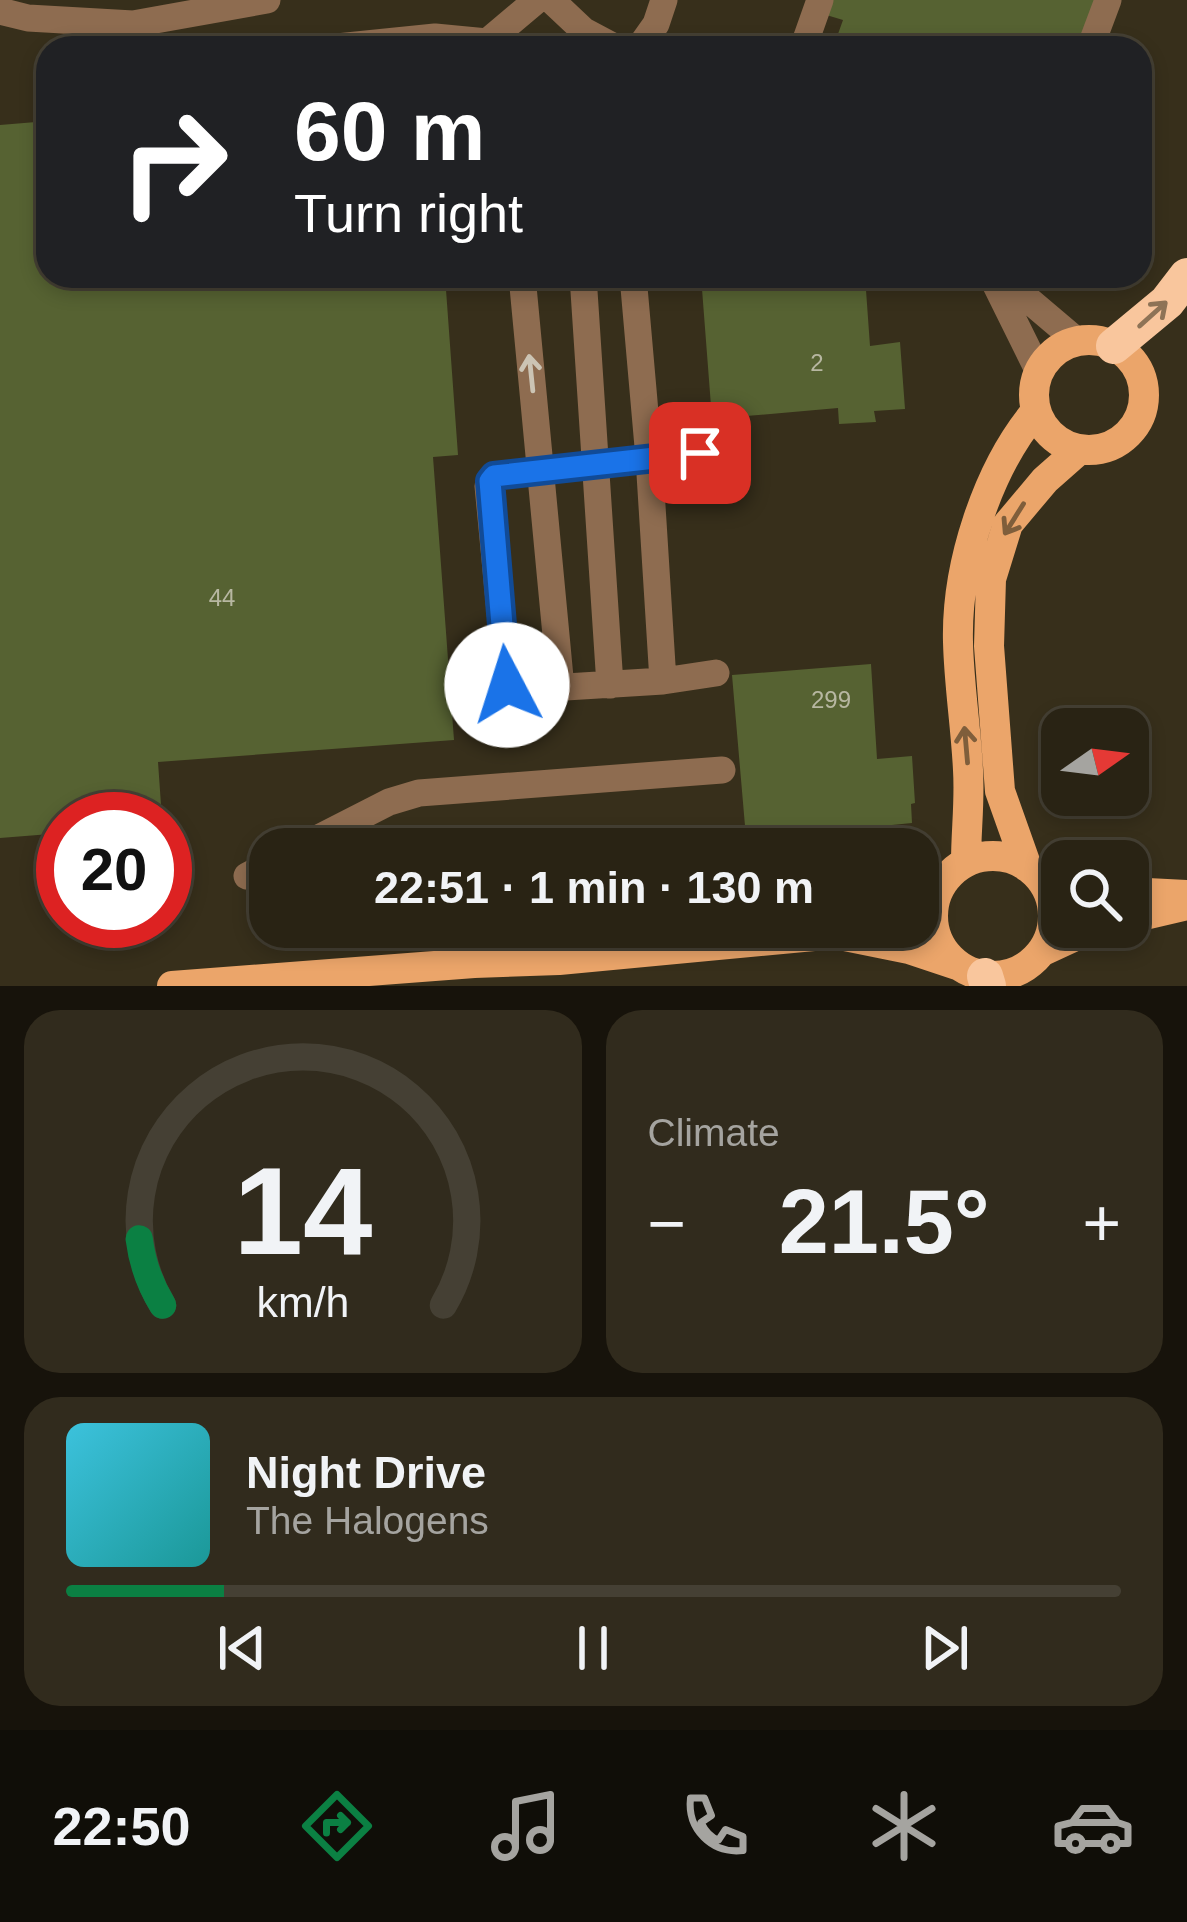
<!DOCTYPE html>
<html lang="en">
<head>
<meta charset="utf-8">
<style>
  body { margin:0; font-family:Arial,sans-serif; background:#312b1d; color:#f1f3f6; height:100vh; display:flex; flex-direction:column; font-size:45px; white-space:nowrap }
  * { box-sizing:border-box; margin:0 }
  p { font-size:39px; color:#a5a4a0 }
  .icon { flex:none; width:66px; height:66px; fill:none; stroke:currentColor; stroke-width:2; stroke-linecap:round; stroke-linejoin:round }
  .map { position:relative; height:986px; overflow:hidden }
  .sheet { display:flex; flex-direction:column; gap:24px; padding:24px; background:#17130b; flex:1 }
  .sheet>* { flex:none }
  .guide { position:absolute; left:36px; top:36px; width:1116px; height:252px; border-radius:36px; box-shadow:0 6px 18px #0003,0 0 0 3px #454034; background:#202124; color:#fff; overflow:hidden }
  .needle { width:78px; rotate:76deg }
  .buttons { position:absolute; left:1041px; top:708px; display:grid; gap:24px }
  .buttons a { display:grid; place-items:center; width:108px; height:108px; border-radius:24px; background:#292314; box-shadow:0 6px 18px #0003,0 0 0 3px #454034; font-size:60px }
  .speed { position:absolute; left:36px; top:792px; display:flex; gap:24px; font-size:60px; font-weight:700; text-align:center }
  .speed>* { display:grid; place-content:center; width:156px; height:156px; border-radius:50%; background:#292314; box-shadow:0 6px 18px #0003,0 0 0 3px #454034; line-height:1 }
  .speed .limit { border:18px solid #d22; background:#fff; color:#111 }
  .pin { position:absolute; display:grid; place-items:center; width:102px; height:102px; color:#fff; margin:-51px; border-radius:24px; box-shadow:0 6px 18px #0006 }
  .me { position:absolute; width:132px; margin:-66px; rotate:355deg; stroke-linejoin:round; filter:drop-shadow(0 0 9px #0008) }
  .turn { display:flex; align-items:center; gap:42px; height:252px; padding:0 60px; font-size:54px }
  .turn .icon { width:156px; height:156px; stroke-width:2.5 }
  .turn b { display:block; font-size:84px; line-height:102px }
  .big { font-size:90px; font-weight:700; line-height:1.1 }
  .sheet .card { flex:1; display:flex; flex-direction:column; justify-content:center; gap:18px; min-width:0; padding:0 42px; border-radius:36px; background:#312b1d }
  .sheet .dial { align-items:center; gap:0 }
  .dial svg { height:312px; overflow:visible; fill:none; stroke:#454034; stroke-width:7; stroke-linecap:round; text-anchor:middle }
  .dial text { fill:#f1f3f6; stroke:none }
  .song { display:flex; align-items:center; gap:36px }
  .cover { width:144px; height:144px; border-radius:18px; background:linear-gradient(135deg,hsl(190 70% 55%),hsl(180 70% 35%)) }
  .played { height:12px; border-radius:6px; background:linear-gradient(90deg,#0b8043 15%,#454034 15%) }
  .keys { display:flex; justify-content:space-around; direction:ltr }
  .heat { display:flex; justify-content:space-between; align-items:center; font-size:66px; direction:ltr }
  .sheet .tiles { flex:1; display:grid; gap:24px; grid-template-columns:1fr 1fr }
  .card:last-child { grid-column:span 2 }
  .trip { position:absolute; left:249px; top:828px; width:690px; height:120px; border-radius:36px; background:#292314; box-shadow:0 6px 18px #0003,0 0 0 3px #454034; font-weight:700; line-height:120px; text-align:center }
  .menu { display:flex; height:192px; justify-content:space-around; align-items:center; background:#100e08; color:#a5a4a0 }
  .menu .icon { width:84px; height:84px }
  .menu .on { color:#0b8043 }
  .menu b { font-size:54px; color:#f1f3f6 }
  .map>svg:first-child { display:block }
  .building { fill:#566232 }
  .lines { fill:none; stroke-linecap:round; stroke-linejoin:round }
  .minor { stroke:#8e6c50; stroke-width:27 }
  .major { stroke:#eba56a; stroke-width:30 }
  .highway { stroke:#f9c69d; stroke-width:36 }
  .oneway { stroke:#8e7356 }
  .oneway2 { stroke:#ccc4b4 }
  .oneway3 { stroke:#7f5e3b }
  .route-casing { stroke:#114b97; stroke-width:30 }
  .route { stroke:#1a73e8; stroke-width:21 }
  .labels { text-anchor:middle; stroke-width:9; stroke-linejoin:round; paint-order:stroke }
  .number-label { font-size:24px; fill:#b7b7a1 }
</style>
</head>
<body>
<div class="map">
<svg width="1187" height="986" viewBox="0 0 1187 986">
  <rect width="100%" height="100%" fill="#372f1b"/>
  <path class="building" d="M828,0H1098L1080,48H833L843,20L823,14Z
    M48,121V276H445L458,455L433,457L454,740L158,762L162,819H63V833L0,838V125Z
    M701,276H865L870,346L900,342L905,409L874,411L876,422L839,424L838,408L712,419Z
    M871,664L877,759L912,756L915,803L911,804L912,823L882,826L884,849H747L732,675Z"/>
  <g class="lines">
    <path class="minor" d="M551,0L584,31L616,48
      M0,11L28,18L133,24L267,0
      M327,48L435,37L487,42L537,0
      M639,48L656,24L664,0
      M803,48L820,0
      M1090,48L1108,0
      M522,276L561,688
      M583,276L610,685
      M633,276L649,458L663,681L716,673
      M991,276L1031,302L1077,341
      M993,279L1039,372
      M663,681L517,690L510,688L507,685L488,486L494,476L700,453
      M297,849L389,802L419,793L722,770
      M247,876L270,864"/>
    <path class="major" d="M1034 395a55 55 0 1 1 110 0a55 55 0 1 1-110 0Z
      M933 916a60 60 0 1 1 120 0a60 60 0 1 1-120 0Z
      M966,862C966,831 970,801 968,770C966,727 959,685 958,642C956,566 987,469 1036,411
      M1027,867L1000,791L989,646L991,579L1008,524L1045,480L1079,450
      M1128,892L1187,895
      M1128,919L1187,905
      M835,934L909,949L957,965
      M1041,952L1095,927
      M172,986L474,963L559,960L835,934L854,927"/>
    <path class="highway" d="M1114,346L1167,302L1187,276
      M985,976L988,986"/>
  </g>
  <defs><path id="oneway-shaft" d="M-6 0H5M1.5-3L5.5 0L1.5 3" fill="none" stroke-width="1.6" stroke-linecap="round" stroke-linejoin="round" transform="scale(3)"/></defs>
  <use class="oneway" href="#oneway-shaft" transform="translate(1153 314) rotate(-42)"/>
  <use class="oneway2" href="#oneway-shaft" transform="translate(531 373) rotate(-96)"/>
  <g class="oneway3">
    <use href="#oneway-shaft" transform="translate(1014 519) rotate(122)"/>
    <use href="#oneway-shaft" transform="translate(966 745) rotate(-95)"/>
  </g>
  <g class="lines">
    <g class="route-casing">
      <path id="route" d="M507,685L490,481L494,476L700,453"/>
    </g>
    <use href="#route" class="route"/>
  </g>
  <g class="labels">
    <g class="number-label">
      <text x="817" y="371">2</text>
      <text x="222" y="606">44</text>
      <text x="831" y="708">299</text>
    </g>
  </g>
</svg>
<div class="buttons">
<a><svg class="needle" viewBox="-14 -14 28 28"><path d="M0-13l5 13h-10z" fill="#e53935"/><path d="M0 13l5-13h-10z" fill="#a5a4a0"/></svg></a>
<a><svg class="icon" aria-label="search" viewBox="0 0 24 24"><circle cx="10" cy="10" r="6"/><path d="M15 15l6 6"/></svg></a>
</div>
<div class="speed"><div class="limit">20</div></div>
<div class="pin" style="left:700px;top:453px;background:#d93025"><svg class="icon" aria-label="arrive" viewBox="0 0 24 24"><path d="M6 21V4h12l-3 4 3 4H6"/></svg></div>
<svg class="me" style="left:507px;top:685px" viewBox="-20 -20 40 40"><circle r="19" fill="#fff"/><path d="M0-13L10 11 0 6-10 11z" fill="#1a73e8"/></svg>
<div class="trip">22:51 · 1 min · 130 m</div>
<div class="guide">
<div class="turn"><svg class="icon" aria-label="right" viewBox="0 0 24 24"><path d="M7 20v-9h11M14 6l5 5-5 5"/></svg><div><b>60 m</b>Turn right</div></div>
</div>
</div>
<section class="sheet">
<div class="tiles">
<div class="card dial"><svg viewBox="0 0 100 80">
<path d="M14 69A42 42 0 1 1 86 69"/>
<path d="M14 69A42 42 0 0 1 8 52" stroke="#0b8043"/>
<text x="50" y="56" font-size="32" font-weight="700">14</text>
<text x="50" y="72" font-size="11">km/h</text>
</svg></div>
<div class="card"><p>Climate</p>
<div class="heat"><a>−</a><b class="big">21.5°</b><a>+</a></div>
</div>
<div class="card">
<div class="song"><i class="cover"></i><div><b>Night Drive</b><p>The Halogens</p></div></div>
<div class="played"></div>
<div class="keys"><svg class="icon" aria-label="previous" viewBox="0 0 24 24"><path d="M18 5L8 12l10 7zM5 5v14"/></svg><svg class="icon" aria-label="pause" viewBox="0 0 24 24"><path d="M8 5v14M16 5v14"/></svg><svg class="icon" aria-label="next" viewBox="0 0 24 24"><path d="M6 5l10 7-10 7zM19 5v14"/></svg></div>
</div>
</div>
</section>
<nav class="menu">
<b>22:50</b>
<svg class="icon on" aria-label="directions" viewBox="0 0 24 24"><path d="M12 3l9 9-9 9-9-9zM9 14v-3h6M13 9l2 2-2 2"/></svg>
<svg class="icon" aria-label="music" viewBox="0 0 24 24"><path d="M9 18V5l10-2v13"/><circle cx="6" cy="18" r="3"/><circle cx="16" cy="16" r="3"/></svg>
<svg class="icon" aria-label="phone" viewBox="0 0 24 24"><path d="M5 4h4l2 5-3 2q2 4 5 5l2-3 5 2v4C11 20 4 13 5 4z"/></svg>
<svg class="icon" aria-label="climate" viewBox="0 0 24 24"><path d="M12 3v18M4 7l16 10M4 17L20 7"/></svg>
<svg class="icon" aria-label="car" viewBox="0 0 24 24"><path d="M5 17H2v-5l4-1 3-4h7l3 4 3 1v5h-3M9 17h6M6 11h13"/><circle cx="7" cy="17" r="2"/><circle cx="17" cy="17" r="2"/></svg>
</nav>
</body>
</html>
